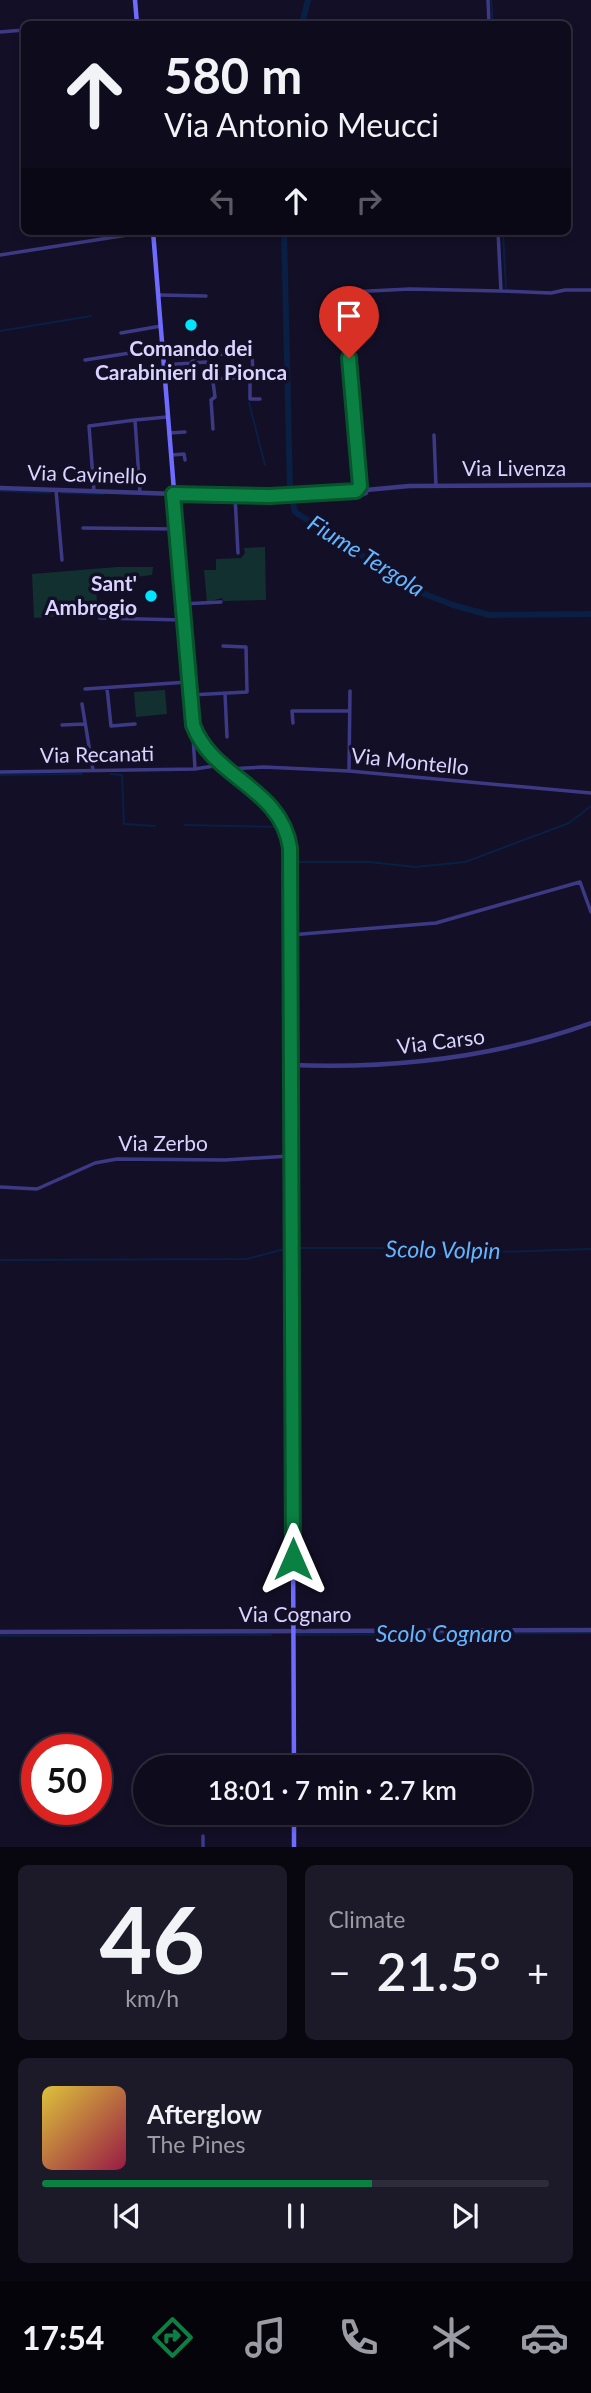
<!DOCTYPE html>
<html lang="en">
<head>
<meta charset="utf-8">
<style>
  body { margin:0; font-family:Lato,sans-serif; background:#1c1929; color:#f1f3f6; height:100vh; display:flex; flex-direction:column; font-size:26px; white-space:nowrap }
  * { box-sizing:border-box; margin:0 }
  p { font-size:23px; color:#9b9ba3 }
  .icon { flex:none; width:38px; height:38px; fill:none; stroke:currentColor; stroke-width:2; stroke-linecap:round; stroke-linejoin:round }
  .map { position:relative; height:1847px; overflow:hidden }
  .side { display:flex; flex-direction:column; gap:18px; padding:18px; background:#08060f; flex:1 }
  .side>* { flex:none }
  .banner { position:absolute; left:21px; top:21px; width:550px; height:214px; border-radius:10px; box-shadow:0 4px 10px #0003,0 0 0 2px #2e2b3b; background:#0e0b1c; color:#f1f3f6; overflow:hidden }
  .speed { position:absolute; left:21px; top:1734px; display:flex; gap:14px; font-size:35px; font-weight:700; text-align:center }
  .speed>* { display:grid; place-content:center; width:91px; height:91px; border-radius:50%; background:#0e0b1c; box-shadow:0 4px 10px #0003,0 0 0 2px #2e2b3b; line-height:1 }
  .speed .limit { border:10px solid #d22; background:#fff; color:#111 }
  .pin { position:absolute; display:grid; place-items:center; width:60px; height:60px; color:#fff; margin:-72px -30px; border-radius:50% 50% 50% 0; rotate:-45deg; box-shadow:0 0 7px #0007 }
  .pin .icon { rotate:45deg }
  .me { position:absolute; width:77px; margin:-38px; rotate:0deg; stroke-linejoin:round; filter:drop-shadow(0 0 5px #0008) }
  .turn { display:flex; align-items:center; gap:24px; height:147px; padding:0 28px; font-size:32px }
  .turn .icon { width:91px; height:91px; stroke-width:2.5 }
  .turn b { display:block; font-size:49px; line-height:60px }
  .lanes { display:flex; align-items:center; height:66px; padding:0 28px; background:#0003; justify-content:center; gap:35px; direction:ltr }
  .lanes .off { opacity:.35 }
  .big { font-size:52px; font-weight:600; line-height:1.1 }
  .side .card { flex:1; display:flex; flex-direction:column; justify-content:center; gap:10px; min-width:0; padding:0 24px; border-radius:10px; background:#1c1929 }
  .side .dial { align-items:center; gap:0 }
  .dial b { font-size:91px; line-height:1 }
  .song { display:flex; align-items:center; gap:21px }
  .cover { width:84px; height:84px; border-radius:10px; background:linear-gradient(135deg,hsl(50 70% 55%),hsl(340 70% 35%)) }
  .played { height:7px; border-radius:4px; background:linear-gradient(90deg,#0b8043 65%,#2e2b3b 65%) }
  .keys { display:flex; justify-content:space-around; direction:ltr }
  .heat { display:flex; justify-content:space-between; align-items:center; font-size:38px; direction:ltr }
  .side .tiles { flex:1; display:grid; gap:18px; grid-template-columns:1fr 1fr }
  .card:last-child { grid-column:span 2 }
  .trip { position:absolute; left:133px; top:1755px; width:399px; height:70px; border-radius:35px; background:#0e0b1c; box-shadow:0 4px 10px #0003,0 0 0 2px #2e2b3b; font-weight:600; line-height:70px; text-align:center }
  .dock { display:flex; height:112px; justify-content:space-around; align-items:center; background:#06040b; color:#9b9ba3 }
  .dock .icon { width:49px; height:49px }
  .dock .selected { color:#0b8043 }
  .dock b { font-size:32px; color:#f1f3f6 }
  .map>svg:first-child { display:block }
  .green { fill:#12302f }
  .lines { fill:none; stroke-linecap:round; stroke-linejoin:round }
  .stream { stroke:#0a1f44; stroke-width:2 }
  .river { stroke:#0a1f44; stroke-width:6 }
  .minor { stroke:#3d3a85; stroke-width:3.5 }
  .tertiary { stroke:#3d3a85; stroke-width:4.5 }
  .secondary { stroke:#6f6bff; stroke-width:4.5 }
  .route-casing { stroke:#07532c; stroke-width:18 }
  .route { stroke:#0b8043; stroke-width:12 }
  .poi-dot { fill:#00e5ff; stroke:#130f26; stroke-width:2.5 }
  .labels { text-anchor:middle; stroke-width:7; stroke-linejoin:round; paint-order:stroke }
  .poi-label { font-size:21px; font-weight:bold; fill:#d9d4ff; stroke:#130f26 }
  .street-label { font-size:21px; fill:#d9d4ff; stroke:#130f26 }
  .water-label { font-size:23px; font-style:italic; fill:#62b6ff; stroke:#130f26 }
</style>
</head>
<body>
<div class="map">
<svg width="591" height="1847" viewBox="0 0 591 1847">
  <rect width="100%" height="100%" fill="#130f26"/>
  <path class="green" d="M265,547L266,600L223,601L222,598L207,602L204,570H216V559L241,558L245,553L244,548Z
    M117,567H153L152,575L96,582L97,604L63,607L64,616L34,618L32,574Z
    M165,690L167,714L136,717L134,692Z"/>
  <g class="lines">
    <path class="stream" d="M491,0L493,24
      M503,231L506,289
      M0,331L91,316
      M199,351L250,348
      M249,403L265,465
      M0,491L51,493
      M62,493L103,494
      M267,499L276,501
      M289,500H291
      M111,774L122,775L124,824L155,826
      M0,775L82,774
      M185,825L280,827
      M289,827L294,862H369L415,867L465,862L569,823L591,806
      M294,1248H411L436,1254L591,1249
      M0,1260L247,1259L288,1248
      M297,1635L591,1633
      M0,1636L271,1635"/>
    <path class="river" d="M302,24L308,0
      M284,231L290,490L295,512L417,591L453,605L489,615L591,614"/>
    <path class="minor" d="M488,0L489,24
      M102,24L137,22
      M0,32L24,30
      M498,231L501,291L551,293L565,290H591
      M0,255L153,231
      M159,295L206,296
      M121,333L161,326
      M85,360L162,348
      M191,363L196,356L252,352L253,375L250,377
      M164,365L206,362L211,367L215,397L211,400L213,429
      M213,379L250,377V399H260
      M169,433L185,432
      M434,435L436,486
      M172,455L184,454L185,460
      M360,487L347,305L349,292L410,289L501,291
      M56,490L62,560
      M94,491L89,426L135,420
      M140,493L135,420L167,417
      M235,496L238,553
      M83,528L176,529
      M182,604L221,602
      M100,618L183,620
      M107,688L111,726L135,724
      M85,689L188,682
      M225,693L227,737
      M190,695L247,692L246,647L223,646
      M82,704L93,770
      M293,723L292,711H349
      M62,725L84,724
      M195,768L193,737L196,733
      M227,769L264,767L349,771L591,793
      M349,771L350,691
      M0,772L195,769L220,765
      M290,935L436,923L580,882L591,912
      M0,1187L37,1189L95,1163L117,1159L225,1160L290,1156
      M203,1836V1847"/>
    <path class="tertiary" d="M0,488L235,496L356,491L360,487L366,493L359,496L356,491
      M366,490L409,486L591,485
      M291,1065C394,1069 494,1058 591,1023
      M0,1632L591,1630"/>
    <path class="secondary" d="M135,0L137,24
      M153,231L193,725C213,779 282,787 290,848L294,1768
      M294,1813V1847"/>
  </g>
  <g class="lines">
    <g class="route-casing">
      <path id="route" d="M293,1559L290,848C281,787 213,779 193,725L173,494L270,496L356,491L360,486L349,358"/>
    </g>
    <use href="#route" class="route"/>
  </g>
  <g class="poi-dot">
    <circle cx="191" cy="325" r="7"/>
    <circle cx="151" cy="596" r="7"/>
  </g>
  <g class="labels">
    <g class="poi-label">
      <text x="191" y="356">Comando dei<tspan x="191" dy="24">Carabinieri di Pionca</tspan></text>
      <text x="137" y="591" text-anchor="end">Sant'<tspan x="137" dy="24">Ambrogio</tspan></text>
    </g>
    <g class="street-label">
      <text x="514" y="476">Via Livenza</text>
      <text transform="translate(87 475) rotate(2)" y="7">Via Cavinello</text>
      <text transform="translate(97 755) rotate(-1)" y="7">Via Recanati</text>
      <text transform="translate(410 762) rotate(6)" y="7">Via Montello</text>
      <text transform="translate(441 1042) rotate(-7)" y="7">Via Carso</text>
      <text x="163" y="1151">Via Zerbo</text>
      <text x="295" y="1622">Via Cognaro</text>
    </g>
    <g class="water-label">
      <text transform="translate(366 556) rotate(32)" y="8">Fiume Tergola</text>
      <text transform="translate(443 1250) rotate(1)" y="8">Scolo Volpin</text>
      <text x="444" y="1642">Scolo Cognaro</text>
    </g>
  </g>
</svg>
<div class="speed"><div class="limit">50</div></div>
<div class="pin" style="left:349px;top:358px;background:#d93025"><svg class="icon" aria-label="arrive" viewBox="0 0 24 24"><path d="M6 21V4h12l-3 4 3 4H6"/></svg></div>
<svg class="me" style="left:293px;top:1559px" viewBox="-20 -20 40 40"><path d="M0-17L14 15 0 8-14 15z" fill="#0b8043" stroke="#fff" stroke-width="4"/></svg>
<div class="trip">18:01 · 7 min · 2.7 km</div>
<div class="banner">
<div class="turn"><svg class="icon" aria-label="ahead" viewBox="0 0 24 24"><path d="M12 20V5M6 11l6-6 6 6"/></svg><div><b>580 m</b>Via Antonio Meucci</div></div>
<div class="lanes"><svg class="icon off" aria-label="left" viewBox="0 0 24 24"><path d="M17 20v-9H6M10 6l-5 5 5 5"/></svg><svg class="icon" aria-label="ahead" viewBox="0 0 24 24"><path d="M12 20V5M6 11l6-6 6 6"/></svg><svg class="icon off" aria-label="right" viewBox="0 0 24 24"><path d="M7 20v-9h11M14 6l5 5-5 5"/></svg></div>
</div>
</div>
<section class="side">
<div class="tiles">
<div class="card dial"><b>46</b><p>km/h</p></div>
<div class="card"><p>Climate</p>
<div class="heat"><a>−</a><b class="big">21.5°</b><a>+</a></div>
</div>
<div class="card">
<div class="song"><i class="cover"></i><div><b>Afterglow</b><p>The Pines</p></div></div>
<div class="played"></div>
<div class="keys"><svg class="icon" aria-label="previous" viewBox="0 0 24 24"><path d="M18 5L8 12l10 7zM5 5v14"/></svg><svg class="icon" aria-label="pause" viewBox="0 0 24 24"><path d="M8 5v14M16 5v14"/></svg><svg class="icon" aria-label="next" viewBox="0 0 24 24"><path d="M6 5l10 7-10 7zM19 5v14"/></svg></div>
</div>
</div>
</section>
<nav class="dock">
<b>17:54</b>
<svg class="icon selected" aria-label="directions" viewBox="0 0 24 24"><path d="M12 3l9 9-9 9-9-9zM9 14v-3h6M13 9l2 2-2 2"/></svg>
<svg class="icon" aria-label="music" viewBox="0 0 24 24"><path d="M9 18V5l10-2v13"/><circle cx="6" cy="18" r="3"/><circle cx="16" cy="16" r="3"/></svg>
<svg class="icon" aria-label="phone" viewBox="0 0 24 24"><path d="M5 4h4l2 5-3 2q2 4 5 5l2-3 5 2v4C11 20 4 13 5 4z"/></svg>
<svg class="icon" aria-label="climate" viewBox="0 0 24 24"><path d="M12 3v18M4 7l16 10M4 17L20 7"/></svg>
<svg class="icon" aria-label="car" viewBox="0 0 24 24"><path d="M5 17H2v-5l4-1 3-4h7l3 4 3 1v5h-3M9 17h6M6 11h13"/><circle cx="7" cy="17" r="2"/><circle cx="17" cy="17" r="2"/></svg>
</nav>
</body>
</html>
